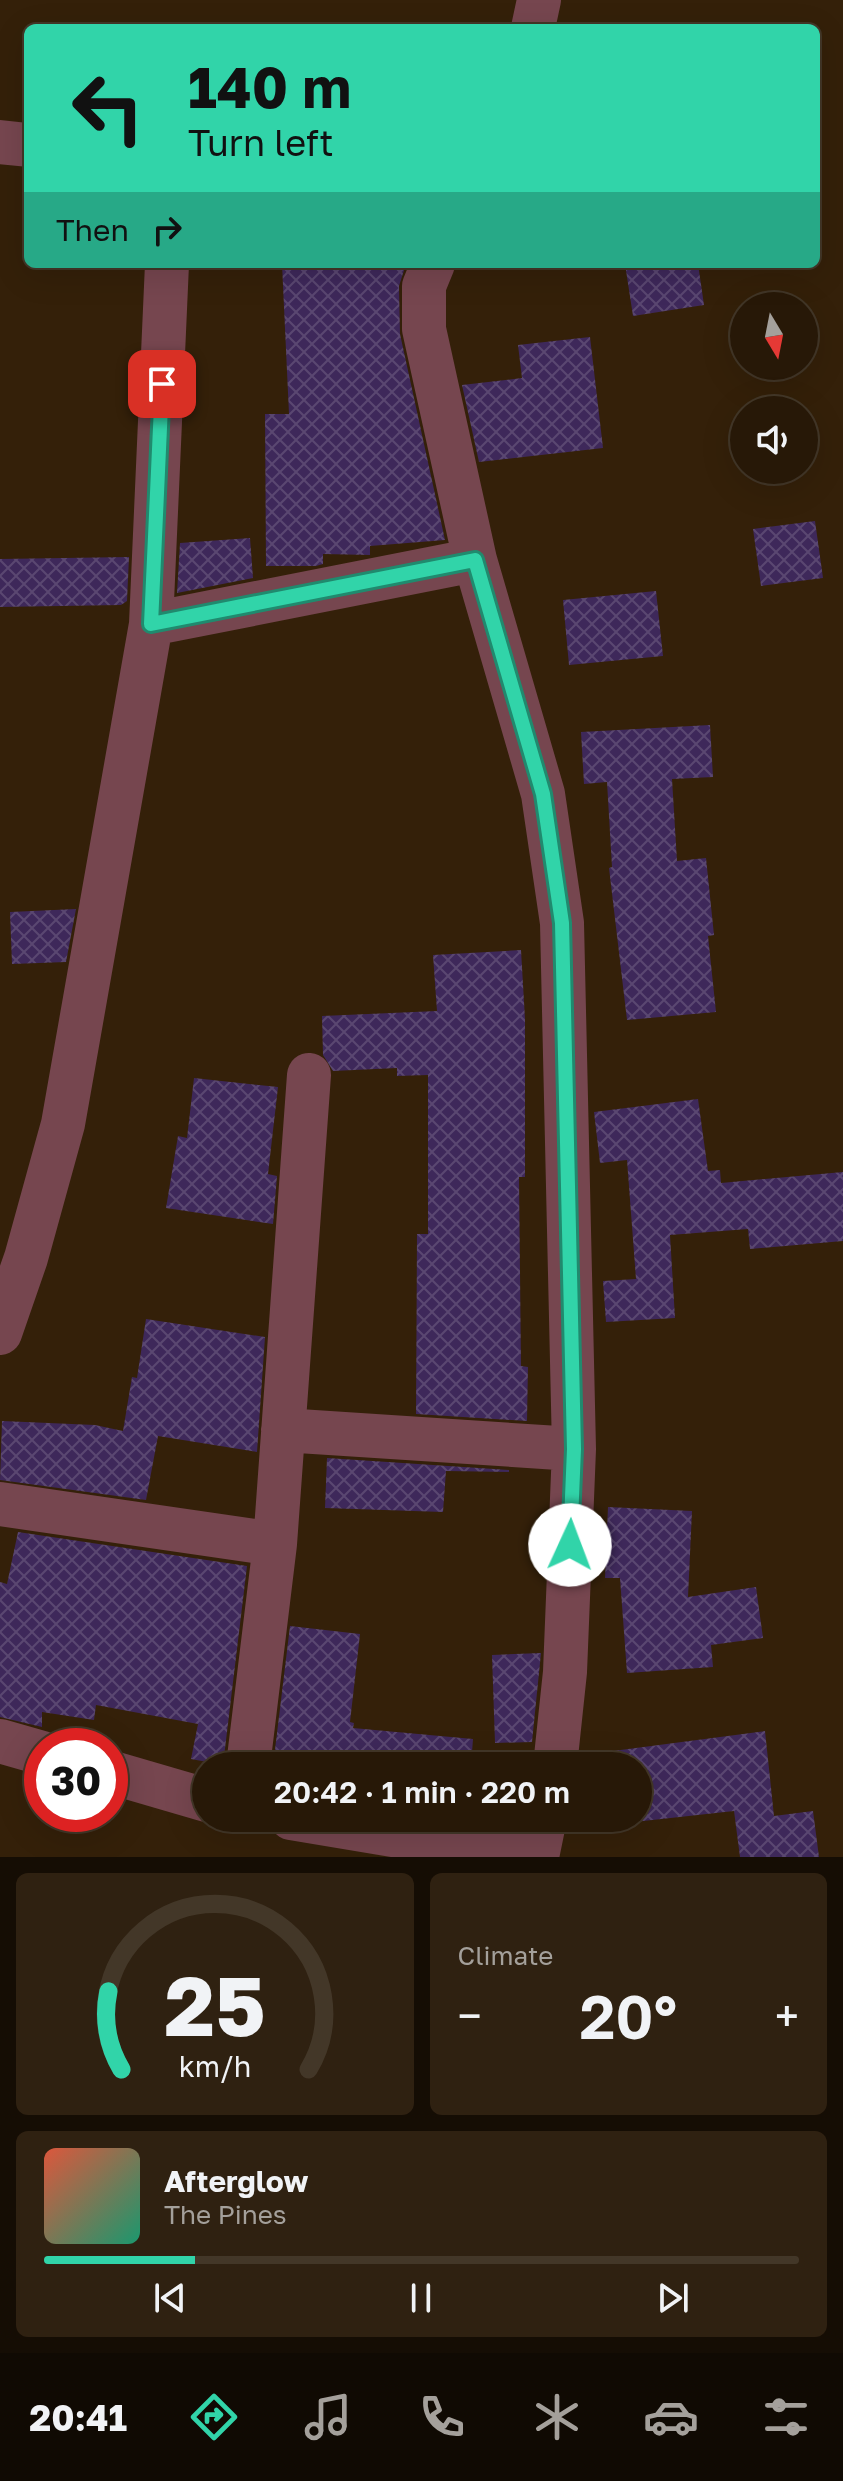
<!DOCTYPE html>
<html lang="en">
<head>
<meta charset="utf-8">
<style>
  body { margin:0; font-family:"Golos Text",sans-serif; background:#2f2111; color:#f1f3f6; height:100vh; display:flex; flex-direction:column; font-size:30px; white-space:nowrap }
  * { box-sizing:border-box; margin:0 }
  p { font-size:26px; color:#a4a09b }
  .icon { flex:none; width:44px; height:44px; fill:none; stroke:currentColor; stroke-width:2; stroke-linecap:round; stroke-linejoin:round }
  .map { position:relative; height:1857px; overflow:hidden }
  .details { display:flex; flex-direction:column; gap:16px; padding:16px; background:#150d04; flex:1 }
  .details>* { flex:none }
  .hud { position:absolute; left:24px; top:24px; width:796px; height:244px; border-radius:12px; box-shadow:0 8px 32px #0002,0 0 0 2px #433728; background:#31d4a9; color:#111; overflow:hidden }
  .needle { width:52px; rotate:170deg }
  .buttons { position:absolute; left:730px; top:292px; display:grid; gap:16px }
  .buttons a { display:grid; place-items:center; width:88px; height:88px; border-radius:50%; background:#271807; box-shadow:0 8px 32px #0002,0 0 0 2px #433728; font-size:40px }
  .speed { position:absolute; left:24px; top:1728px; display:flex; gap:16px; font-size:40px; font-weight:700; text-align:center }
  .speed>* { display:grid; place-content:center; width:104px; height:104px; border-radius:50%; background:#271807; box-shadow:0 8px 32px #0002,0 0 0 2px #433728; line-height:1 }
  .speed .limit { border:12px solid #d22; background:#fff; color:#111 }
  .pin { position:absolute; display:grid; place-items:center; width:68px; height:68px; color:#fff; margin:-34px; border-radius:16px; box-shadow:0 4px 12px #0006 }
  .me { position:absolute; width:88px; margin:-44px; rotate:2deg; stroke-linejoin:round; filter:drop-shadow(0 0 6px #0008) }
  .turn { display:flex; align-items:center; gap:28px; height:168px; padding:0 32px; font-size:36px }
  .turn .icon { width:104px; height:104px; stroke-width:2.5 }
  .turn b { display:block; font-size:56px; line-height:68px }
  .then { display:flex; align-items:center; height:76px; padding:0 32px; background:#0003; gap:16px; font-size:30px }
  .big { font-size:60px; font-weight:600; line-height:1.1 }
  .details .widget { flex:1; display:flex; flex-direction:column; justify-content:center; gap:12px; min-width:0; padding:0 28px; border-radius:12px; background:#2f2111 }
  .details .dial { align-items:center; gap:0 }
  .dial svg { height:208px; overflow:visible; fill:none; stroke:#433728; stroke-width:7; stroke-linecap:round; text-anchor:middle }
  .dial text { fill:#f1f3f6; stroke:none }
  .song { display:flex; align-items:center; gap:24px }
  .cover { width:96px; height:96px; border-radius:12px; background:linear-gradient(135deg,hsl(10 70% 55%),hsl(160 70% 35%)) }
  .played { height:8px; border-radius:4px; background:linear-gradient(90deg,#31d4a9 20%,#433728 20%) }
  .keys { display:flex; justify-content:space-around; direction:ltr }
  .heat { display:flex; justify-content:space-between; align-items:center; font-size:44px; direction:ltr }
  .details .tiles { flex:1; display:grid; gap:16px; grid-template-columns:1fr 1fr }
  .widget:last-child { grid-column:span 2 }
  .trip { position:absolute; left:192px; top:1752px; width:460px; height:80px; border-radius:40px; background:#271807; box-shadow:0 8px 32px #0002,0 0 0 2px #433728; font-weight:600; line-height:80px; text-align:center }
  .dock { display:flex; height:128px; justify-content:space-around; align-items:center; background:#100a03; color:#a4a09b }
  .dock .icon { width:56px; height:56px }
  .dock .active { color:#31d4a9 }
  .dock b { font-size:36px; color:#f1f3f6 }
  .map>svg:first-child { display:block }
  .building { fill:url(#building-cross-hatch) }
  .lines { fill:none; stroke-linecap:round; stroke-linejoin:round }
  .minor { stroke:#76464f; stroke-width:44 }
  .route-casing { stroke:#208a6e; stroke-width:20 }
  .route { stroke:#31d4a9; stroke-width:14 }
</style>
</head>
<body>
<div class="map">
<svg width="843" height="1857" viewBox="0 0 843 1857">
  <defs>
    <pattern id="building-cross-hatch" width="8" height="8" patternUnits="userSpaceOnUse" patternTransform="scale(2)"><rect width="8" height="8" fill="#3e285a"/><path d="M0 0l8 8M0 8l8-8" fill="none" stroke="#5a4771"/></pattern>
  </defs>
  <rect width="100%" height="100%" fill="#342009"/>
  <path class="building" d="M282,264H406L399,286L400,334L445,540L370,546V555L323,554V564L316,566H266L265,414H289Z
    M625,264H698L704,305L633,316Z
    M590,337L603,448L479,462L462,385L522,378L518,345Z
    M815,521L823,578L761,586L753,529Z
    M250,538L253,578L177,593L180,543Z
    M129,557L127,601L121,605L0,607V559Z
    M656,591L663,656L569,665L563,600Z
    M710,725L713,777L672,779L677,861L706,858L714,935L708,936L716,1012L627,1020L609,868L612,867L607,782L584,784L581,732Z
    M76,909L66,962L12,964L10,912Z
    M521,950L525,1019V1177H519L521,1366L528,1367L527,1421L416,1414L417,1234H428V1075L397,1076V1068L333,1071L323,1055L322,1016L437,1011L433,955Z
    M194,1078L278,1087L268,1174L277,1176L273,1224L166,1208L178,1136L187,1138Z
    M698,1099L708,1171L720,1170L721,1183L843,1172V1241L750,1249L748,1229L670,1235L675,1318L606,1322L603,1281L636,1279L627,1160L600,1163L594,1112Z
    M146,1319L265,1337L257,1452L158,1436L146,1500L0,1480L2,1421L95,1425L123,1431L132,1377L137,1378Z
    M327,1458L509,1470V1472L446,1471L443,1512L325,1508Z
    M608,1507L692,1511L688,1597L756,1587L763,1638L711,1645L713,1667L627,1673L620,1578H605Z
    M18,1532L247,1566L223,1765L191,1759L198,1724L96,1705L94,1720L42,1712V1727L0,1717V1582L7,1584Z
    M290,1626L360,1634L350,1722L354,1723L353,1728L473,1739L471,1766H273Z
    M541,1653L532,1742L495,1743L492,1655Z
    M765,1731L774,1816L813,1811L819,1857H740L734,1811L598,1826L597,1818H638V1766H591L590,1754Z"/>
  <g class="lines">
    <path class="minor" d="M533,28L539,0
      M0,142L28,145
      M433,264L424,286V329L475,560L543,794L562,923L574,1449L565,1672L555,1766
      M151,624L475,560
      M0,1333L26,1258L63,1124L151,624L167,264
      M283,1430L574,1449
      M0,1504L275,1544
      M0,1741L42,1753
      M248,1766L275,1544L309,1075
      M110,1772L206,1800
      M291,1818L524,1857
      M537,1857L545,1818"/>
  </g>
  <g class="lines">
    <g class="route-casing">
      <path id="route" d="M162,384L151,624L475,560L543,794L562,923L574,1449L570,1545"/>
    </g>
    <use href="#route" class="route"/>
  </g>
</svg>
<div class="buttons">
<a><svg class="needle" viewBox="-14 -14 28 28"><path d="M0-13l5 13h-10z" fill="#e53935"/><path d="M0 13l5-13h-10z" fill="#a4a09b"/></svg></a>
<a><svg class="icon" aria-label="sound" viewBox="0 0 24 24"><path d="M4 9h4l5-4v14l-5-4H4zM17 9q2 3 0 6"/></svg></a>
</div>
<div class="speed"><div class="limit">30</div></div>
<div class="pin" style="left:162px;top:384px;background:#d93025"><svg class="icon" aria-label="arrive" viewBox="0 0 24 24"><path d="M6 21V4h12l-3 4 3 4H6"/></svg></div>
<svg class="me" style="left:570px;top:1545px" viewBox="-20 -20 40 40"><circle r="19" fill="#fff"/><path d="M0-13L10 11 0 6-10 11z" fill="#31d4a9"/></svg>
<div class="trip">20:42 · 1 min · 220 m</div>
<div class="hud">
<div class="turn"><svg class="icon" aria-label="left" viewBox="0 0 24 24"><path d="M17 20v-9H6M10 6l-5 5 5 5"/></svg><div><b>140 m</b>Turn left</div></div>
<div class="then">Then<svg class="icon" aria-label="right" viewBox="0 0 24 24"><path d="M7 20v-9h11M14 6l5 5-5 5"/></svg></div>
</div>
</div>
<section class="details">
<div class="tiles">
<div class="widget dial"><svg viewBox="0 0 100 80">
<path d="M14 69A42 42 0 1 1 86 69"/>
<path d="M14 69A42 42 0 0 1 9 39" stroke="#31d4a9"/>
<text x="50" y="56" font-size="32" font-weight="700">25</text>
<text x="50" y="72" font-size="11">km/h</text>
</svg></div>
<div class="widget"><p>Climate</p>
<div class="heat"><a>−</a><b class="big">20°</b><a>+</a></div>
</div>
<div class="widget">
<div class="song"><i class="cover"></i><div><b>Afterglow</b><p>The Pines</p></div></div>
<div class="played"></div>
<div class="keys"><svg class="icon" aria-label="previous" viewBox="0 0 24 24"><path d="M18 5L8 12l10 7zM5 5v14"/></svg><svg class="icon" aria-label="pause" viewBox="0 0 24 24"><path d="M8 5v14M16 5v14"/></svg><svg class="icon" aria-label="next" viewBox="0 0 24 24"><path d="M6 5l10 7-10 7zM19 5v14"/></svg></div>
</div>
</div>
</section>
<nav class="dock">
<b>20:41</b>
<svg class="icon active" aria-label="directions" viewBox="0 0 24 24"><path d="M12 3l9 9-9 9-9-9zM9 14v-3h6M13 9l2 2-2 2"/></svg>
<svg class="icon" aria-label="music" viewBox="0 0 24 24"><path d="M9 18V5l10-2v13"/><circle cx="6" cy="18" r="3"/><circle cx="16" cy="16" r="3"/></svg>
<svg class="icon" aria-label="phone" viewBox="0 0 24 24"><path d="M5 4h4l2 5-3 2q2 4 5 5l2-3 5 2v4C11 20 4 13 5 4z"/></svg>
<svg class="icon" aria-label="climate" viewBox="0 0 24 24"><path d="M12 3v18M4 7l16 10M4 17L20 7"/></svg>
<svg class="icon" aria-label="car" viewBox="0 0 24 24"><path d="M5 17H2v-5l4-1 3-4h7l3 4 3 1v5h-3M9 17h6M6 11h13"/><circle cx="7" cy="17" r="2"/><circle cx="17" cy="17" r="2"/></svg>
<svg class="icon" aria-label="filters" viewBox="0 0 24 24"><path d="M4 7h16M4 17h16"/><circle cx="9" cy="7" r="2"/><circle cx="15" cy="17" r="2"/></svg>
</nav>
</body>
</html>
